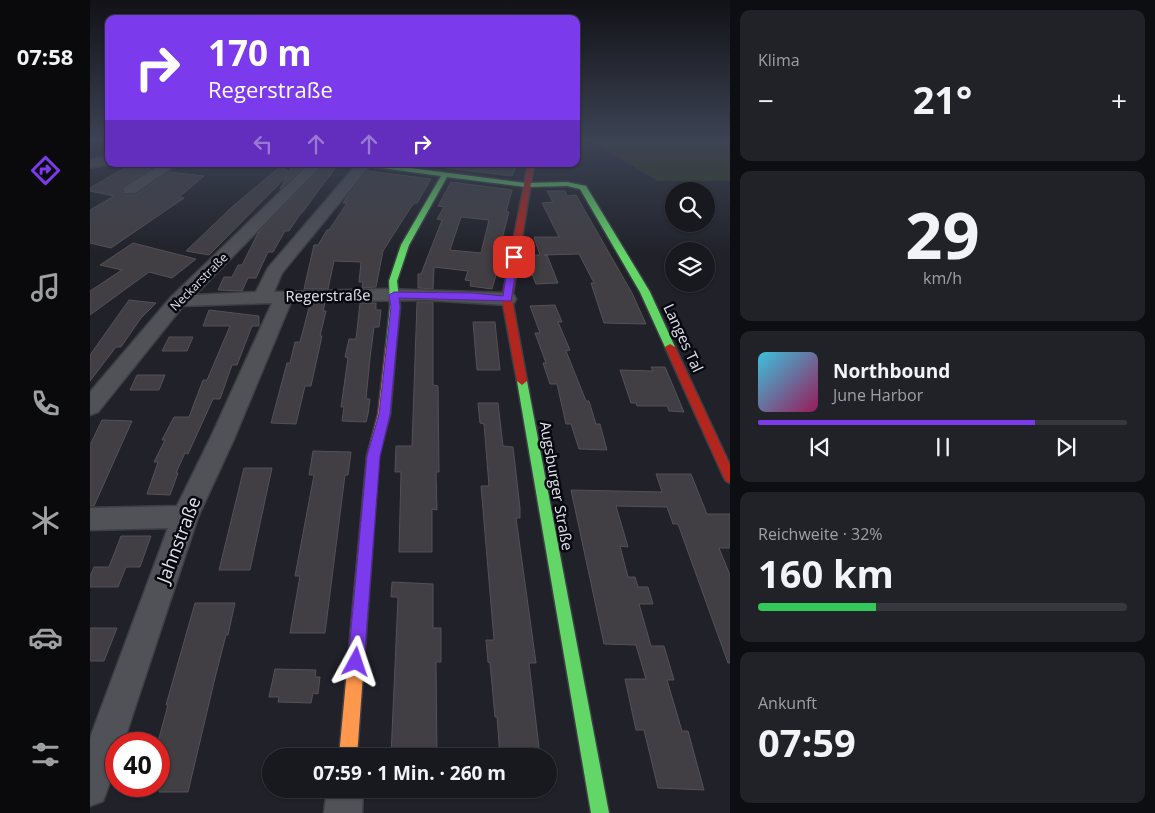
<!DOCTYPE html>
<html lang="de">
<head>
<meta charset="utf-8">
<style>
  body { margin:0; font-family:"Open Sans",sans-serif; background:#212228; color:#f1f3f6; height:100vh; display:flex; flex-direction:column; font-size:19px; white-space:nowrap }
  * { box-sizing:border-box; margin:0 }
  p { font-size:16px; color:#9fa0a4 }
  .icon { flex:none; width:28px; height:28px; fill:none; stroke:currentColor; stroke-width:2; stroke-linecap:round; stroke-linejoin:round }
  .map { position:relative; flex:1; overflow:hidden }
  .panel { display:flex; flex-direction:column; gap:10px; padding:10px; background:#0d0e11; width:425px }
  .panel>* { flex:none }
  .top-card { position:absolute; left:15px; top:15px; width:475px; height:152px; border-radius:10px; box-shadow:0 1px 4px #0004,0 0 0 1px #36383d; background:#7c3aed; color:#fff; overflow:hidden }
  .tools { position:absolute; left:575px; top:182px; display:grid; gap:10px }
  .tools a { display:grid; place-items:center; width:50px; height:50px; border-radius:50%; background:#18191f; box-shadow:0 1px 4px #0004,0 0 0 1px #36383d; font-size:25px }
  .speed { position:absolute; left:15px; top:732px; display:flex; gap:10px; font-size:25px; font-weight:700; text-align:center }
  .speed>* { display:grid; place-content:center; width:65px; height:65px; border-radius:50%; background:#18191f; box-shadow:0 1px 4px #0004,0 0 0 1px #36383d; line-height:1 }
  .speed .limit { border:8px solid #d22; background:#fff; color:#111 }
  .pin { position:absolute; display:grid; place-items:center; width:42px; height:42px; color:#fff; margin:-21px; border-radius:10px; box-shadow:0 2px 8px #0006 }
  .me { position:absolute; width:55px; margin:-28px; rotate:5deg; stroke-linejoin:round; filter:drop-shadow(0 0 4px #0008) }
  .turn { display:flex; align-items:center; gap:18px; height:105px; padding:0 20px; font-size:22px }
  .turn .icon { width:65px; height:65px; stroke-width:2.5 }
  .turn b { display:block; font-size:35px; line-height:42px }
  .lanes { display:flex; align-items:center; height:48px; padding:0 20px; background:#0003; justify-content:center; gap:25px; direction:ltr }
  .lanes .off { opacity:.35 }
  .big { font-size:38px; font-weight:700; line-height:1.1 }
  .panel .widget { flex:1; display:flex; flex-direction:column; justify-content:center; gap:8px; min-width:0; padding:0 18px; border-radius:10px; background:#212228 }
  .panel .dial { align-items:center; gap:0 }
  .dial b { font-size:65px; line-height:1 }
  .song { display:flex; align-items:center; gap:15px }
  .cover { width:60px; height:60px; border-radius:8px; background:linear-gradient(135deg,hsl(190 70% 55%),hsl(330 70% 35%)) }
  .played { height:5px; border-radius:2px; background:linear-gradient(90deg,#7c3aed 75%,#36383d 75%) }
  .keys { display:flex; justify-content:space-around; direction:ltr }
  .heat { display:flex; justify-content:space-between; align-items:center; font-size:28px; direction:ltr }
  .charge { height:8px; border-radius:4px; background:linear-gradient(90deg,#34c759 32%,#36383d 0) }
  .trip { position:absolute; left:172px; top:748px; width:295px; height:50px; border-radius:25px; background:#18191f; box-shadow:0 1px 4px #0004,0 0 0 1px #36383d; font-weight:700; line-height:50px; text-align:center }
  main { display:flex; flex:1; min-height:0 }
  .dock { display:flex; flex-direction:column; width:90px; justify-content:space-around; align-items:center; background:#0a0a0c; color:#9fa0a4 }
  .dock .icon { width:35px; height:35px }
  .dock .current { color:#7c3aed }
  .dock b { font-size:22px; color:#f1f3f6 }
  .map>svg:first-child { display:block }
  .green { fill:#323a18 }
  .building { fill:#423f44; stroke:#555155; fill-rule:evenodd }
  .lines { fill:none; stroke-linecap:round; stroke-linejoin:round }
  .street-casing { stroke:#3e3e45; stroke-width:3 }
  .fast-casing { stroke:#3e3e45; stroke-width:3 }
  .slow-casing { stroke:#3e3e45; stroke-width:3 }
  .jam-casing { stroke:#3e3e45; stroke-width:3 }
  .street { fill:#505257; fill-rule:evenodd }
  .fast { fill:#63d668; fill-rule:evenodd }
  .slow { fill:#ff974d; fill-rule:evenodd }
  .jam { fill:#b3261e; fill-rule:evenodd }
  .route { fill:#7c3aed; stroke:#51269a }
  .labels { text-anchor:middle; stroke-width:5; stroke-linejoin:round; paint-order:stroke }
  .far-street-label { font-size:12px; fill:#e2e3ee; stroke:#08080f }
  .street-label { font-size:15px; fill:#e2e3ee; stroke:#08080f }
  .near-street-label { font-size:18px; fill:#e2e3ee; stroke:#08080f }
</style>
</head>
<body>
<main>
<nav class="dock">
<b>07:58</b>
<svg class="icon current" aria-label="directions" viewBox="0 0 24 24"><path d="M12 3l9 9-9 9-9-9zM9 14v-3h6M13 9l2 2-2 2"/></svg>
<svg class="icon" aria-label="music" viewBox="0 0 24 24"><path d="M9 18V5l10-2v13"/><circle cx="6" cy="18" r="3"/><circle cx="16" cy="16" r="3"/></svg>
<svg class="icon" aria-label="phone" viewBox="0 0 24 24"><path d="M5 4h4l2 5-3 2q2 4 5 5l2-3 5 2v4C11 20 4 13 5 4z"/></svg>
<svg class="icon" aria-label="climate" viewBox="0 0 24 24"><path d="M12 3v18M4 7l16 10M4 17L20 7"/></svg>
<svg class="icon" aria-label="car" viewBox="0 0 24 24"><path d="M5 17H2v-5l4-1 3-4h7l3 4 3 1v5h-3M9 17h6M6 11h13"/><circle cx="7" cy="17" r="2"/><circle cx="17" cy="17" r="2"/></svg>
<svg class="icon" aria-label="filters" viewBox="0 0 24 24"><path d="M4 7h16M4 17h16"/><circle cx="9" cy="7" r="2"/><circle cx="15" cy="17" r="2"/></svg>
</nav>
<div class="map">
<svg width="640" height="813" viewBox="0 0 640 813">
  <rect width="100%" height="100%" fill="#202129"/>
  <path class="green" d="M502,142H640V181H568Z"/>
  <path class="building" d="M203,164H217L190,189L197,176L119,255L96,251L142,207L192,165L199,172Z
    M235,164H248L212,213H211L199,231H195L183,252H178L166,278H158L152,291L128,290L134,277H142L148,265H152L168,233Z
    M326,164H427L422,176Z
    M40,165L61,169L33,186L31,191L35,195H46L79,172L114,176L89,197L94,198L21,248L0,243V210L24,196L0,191V188Z
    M278,171L341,179L327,203H325L321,207L293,251L286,287L272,288L273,282H269L271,262L244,261L238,289H214L224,245H228L237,230H239L257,203H253L257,197Z
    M361,182L422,190L416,212H419L410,247H414L402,289L380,286L381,281L375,280L378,271L344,267L343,289L328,288V274H331L352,220L347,219L354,207L348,206ZM371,217L399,220L391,253L360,250Z
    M457,191H475L477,196L486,195L542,293L556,324L514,323L501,283H504L489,254L454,255H457L468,283L446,284L440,269L445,268L441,255H450L444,237H469L452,203L463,202Z
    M43,243L106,259L82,278L59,272L0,315V291L32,270L10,265Z
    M39,300L66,303L51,318L31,347H26L0,381V355Z
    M327,302H343V385L348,386L349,472H346L347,510L342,509V552H309L311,472H305L306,446H322Z
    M235,303L233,311H236L230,336H232L221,386H215L206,424L181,423L197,363H200L205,342H210L220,304Z
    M270,303H286V310H291L289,327H284L280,358L276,399H280L278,414L276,422L252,421L254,407H251L258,358L255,357L259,339H266Z
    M465,305L472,322H468L480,350L476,351L496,401H499L506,424H510L517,450L489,449L481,424H476L467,384H460L453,363H456L445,333H450L440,306Z
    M119,310L169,316V326H162L147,365H142L130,399H123L98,454L95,453L86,473H88L80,495L57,494L68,462H64L75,440H72L84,417H99L113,380H117L140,326H113Z
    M383,322H405L410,370H387Z
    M79,337H103L97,351H72Z
    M561,367H575L594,412L579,411L577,406H547L546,403H541L530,370L563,371Z
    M47,375H75L69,390H40Z
    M388,403H408L413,446L423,447L430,508V518H426L446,663H439L450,756H410L407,717H405L400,663L398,662L396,640H404L391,486H399L394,424L390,423Z
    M12,420L42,421L4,506H0V445Z
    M223,451L261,452L258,475H255L235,633H200L210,576H205L224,475H219Z
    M154,468H182L160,570H129Z
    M566,474H601L617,514H640V548H629L640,575V663H638L588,524H583L577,507L526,506L538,547L530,546L538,577H545L548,587H558L563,604H549L561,646H574L584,680H577L592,731H598L614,790L568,788L554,730H546L535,679H556L546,645L514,644L481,490L572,492Z
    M31,536H61L50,567H36L28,587H0V576L4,567H19Z
    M302,582L343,584V628H351V662H346L347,756H301L308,597H301Z
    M105,603H145L138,635H136L125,678L98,792H69V738L78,705H76Z
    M0,628H27L14,661H0Z
    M185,669L226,670L225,677H230L228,694L223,693L221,703L188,702L189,697H179Z"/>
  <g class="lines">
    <g class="street-casing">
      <path id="street" d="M19,156L20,164L0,168V160Z
        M62,164H76L80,169L45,193H35L33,190L35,187L65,168Z
        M219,164H233L105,295L166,292L178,268L267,164H281L192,273L184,292L294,289L417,293L424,295L426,299L424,303L417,305L335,300L201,302L144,439L108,517L33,744H26C26,766 21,781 13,801L0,806V738L78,528L0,530V508L87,506L120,439L182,303L93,306L8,412L0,415V392L81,297Z
        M237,789H273L272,813H234Z"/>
    </g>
    <g class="fast-casing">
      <path id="fast" d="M274,164H290L436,183L477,182L496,186L560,292L585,347L580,350L575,347L550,292L490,189L477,186L436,187L357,177L319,245L307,281L310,307L306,345L305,347H297L296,345L300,307L299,281L311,245L351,176L277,166Z
        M432,377L437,381L519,813H501L427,381Z"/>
    </g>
    <g class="slow-casing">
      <path id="slow" d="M301,342L306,345L300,414L289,456L267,756H249L277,456L288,414L296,345Z"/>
    </g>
    <g class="jam-casing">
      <path id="jam" d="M438,164H444L422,299L437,381L432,385L427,381L412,299Z
        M580,344L585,347L640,465V483L636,481L634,478L575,347Z"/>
    </g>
    <use href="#street" class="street"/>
    <use href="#fast" class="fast"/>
    <use href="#slow" class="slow"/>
    <use href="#jam" class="jam"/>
  </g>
  <linearGradient id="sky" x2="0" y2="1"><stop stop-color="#121217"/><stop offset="0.55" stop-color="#3c4354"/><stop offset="1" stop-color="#3c4354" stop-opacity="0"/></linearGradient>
  <rect width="640" height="256" fill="url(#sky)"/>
  <path class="route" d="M424,255L428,257L421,301L309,298L310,307L300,414L290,456L274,662L271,668L266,670L260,668L258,662L277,456L289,414L301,307L299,295L304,292L383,293L413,296L419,257Z"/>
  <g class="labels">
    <g class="far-street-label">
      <text transform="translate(109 282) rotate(-45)" y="4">Neckarstraße</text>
    </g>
    <g class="street-label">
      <text transform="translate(238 296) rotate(-1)" y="5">Regerstraße</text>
      <text transform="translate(593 338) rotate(65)" y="5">Langes Tal</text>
      <text transform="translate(466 486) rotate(80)" y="5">Augsburger Straße</text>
    </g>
    <g class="near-street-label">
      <text transform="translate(89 540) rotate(-69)" y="6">Jahnstraße</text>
    </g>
  </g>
</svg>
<div class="tools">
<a><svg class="icon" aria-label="search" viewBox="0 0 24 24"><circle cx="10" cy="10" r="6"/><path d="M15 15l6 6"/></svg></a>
<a><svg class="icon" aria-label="layers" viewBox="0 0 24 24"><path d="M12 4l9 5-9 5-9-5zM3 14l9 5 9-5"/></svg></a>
</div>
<div class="speed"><div class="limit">40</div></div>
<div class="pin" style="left:424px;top:257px;background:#d93025"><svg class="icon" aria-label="arrive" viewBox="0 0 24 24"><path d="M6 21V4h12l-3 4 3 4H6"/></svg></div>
<svg class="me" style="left:266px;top:662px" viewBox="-20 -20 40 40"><path d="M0-17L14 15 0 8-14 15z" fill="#7c3aed" stroke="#fff" stroke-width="4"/></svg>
<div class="trip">07:59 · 1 Min. · 260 m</div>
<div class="top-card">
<div class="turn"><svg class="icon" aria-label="right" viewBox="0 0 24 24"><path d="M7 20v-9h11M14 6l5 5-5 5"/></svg><div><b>170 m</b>Regerstraße</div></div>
<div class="lanes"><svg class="icon off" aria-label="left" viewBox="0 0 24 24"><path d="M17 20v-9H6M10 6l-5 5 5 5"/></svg><svg class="icon off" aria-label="ahead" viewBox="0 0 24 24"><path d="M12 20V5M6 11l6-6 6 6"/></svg><svg class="icon off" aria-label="ahead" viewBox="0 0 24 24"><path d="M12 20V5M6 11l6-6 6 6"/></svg><svg class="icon" aria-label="right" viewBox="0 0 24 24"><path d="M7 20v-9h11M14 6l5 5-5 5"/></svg></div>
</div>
</div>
<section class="panel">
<div class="widget"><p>Klima</p>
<div class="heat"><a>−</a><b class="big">21°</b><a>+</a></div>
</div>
<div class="widget dial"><b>29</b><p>km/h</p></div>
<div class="widget">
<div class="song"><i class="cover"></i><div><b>Northbound</b><p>June Harbor</p></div></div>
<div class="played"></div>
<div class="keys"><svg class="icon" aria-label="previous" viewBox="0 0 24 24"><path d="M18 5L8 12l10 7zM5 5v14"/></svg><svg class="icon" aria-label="pause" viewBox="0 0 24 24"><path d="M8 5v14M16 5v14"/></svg><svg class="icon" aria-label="next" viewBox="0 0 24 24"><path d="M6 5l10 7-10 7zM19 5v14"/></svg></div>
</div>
<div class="widget"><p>Reichweite · 32%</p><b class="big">160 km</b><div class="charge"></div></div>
<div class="widget"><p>Ankunft</p><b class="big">07:59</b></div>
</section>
</main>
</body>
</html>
